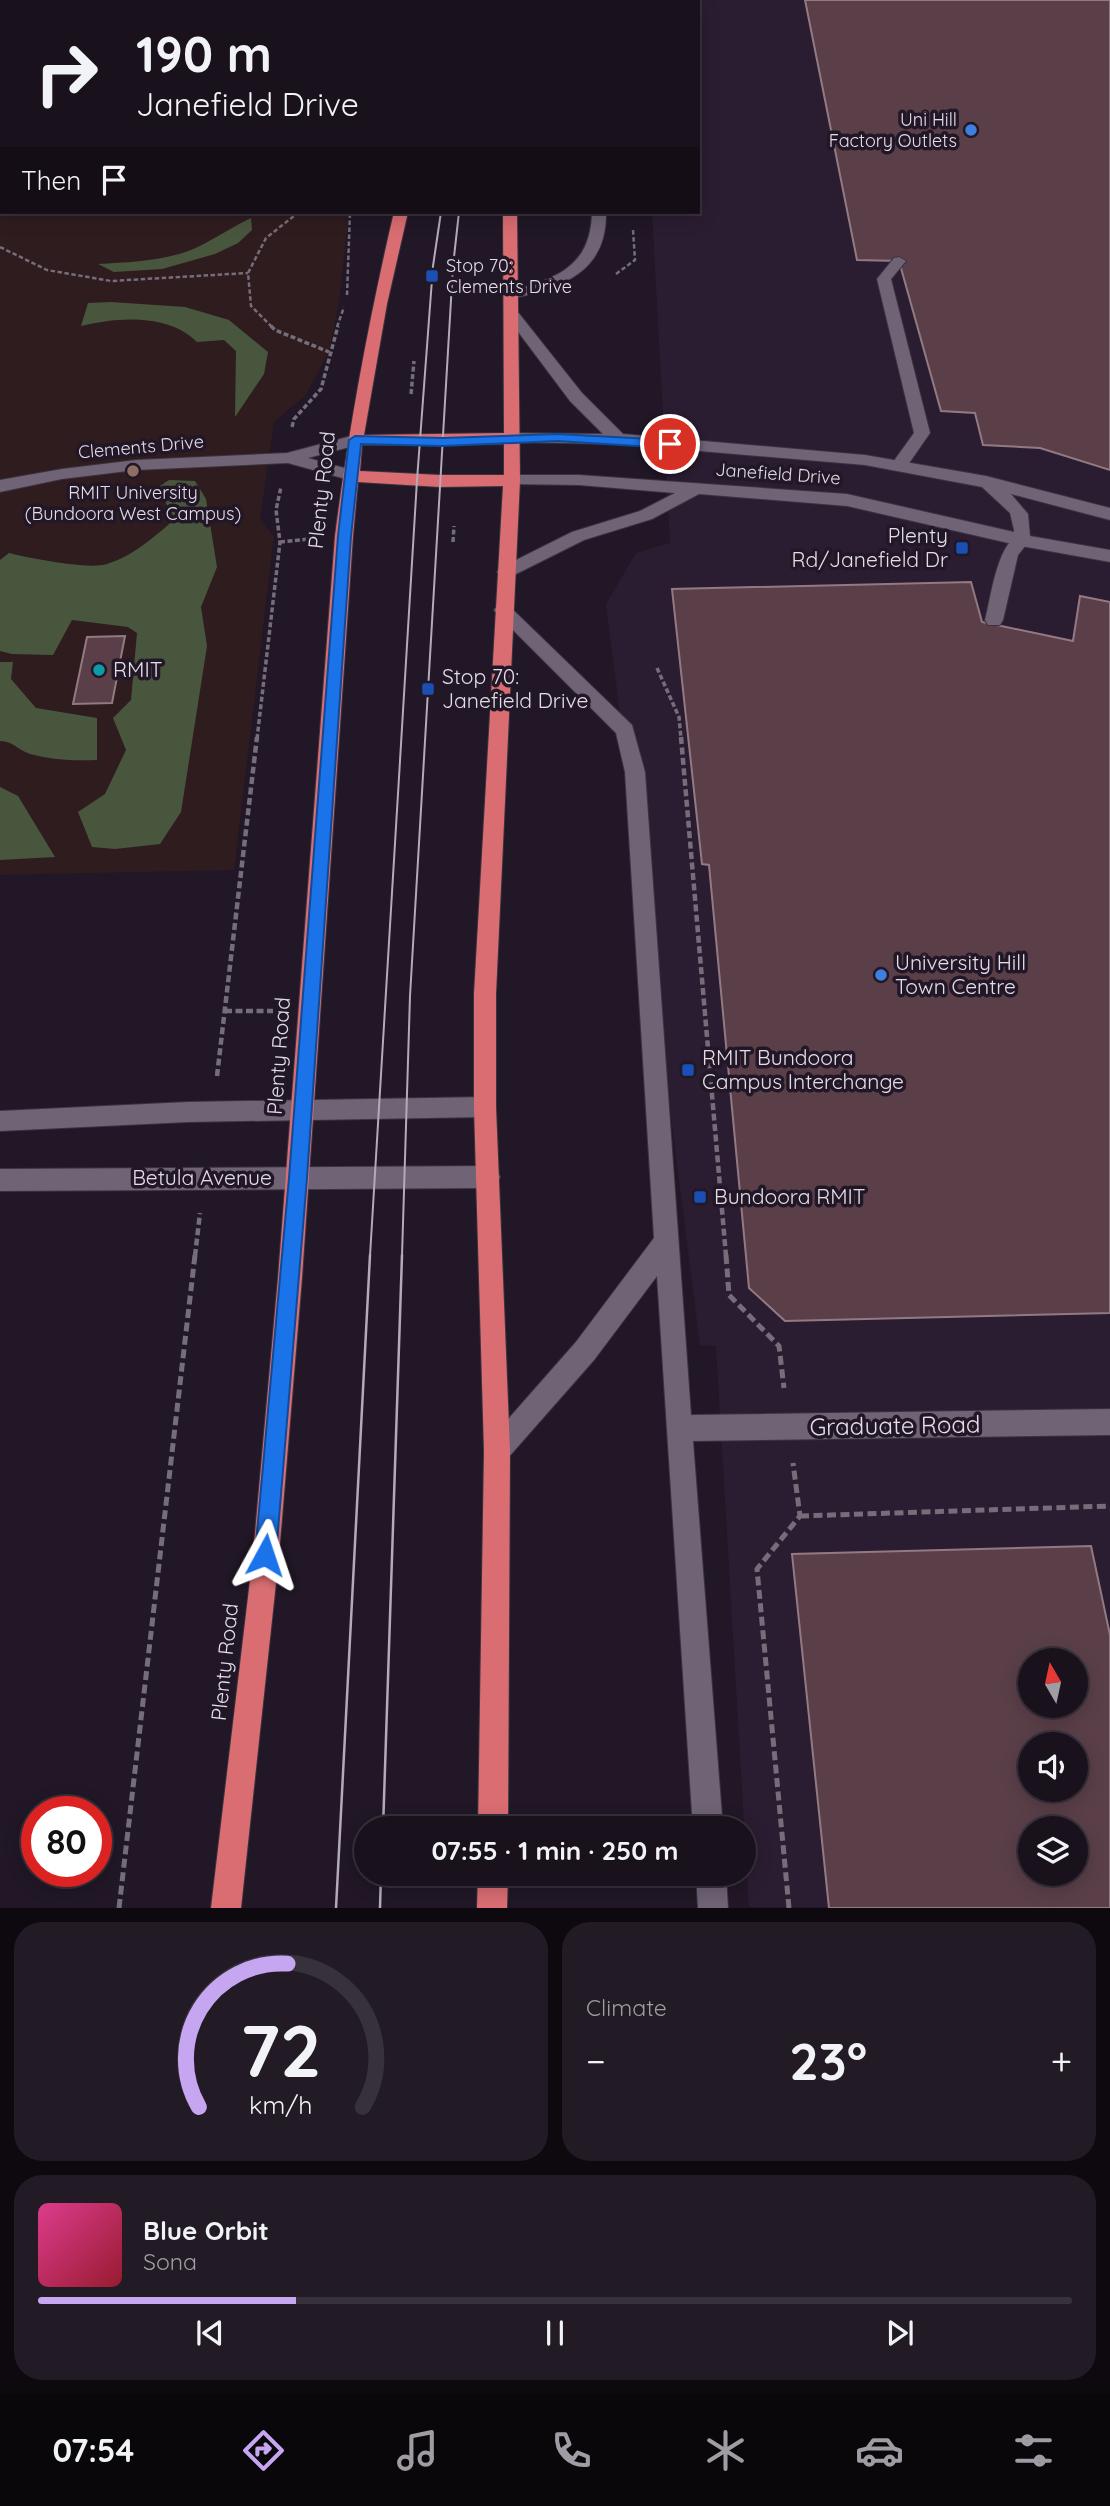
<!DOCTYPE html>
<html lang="en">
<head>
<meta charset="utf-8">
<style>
  body { margin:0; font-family:Quicksand,sans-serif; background:#221a25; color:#f1f3f6; height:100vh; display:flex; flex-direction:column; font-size:26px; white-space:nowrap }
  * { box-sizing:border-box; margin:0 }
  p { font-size:23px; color:#9f9da3 }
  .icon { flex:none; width:38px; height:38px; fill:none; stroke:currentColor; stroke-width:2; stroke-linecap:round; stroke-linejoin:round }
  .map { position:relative; height:1908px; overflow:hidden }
  .sheet { display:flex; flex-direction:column; gap:14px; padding:14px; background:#0e090f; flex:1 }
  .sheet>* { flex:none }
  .banner { position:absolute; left:0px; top:0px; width:700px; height:214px; box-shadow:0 4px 18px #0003,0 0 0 2px #37313b; background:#19111c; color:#f1f3f6; overflow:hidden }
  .needle { width:46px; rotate:351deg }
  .buttons { position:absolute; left:1018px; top:1648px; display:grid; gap:14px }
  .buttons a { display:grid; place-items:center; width:70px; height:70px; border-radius:50%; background:#19111c; box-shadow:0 4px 18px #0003,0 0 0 2px #37313b; font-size:35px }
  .speed { position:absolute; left:21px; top:1796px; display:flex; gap:14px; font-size:35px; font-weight:700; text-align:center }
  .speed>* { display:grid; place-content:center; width:91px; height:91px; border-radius:50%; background:#19111c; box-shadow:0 4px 18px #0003,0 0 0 2px #37313b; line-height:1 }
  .speed .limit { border:10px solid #d22; background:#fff; color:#111 }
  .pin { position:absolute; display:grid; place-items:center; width:60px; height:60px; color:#fff; margin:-30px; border:4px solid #fff; border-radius:50%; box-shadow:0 2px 7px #0007 }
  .me { position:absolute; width:77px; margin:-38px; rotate:5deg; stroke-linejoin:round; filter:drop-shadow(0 0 5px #0008) }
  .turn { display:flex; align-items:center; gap:24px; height:147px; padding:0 21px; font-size:32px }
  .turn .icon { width:91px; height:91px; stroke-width:2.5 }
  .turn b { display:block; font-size:49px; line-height:60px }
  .then { display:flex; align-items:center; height:66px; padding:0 21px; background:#0003; gap:14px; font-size:26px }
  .big { font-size:52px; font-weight:800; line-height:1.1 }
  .sheet .card { flex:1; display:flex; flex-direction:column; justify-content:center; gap:10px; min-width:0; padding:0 24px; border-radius:28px; background:#221a25 }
  .sheet .dial { align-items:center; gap:0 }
  .dial svg { height:182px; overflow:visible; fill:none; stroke:#37313b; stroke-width:7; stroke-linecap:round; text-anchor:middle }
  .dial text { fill:#f1f3f6; stroke:none }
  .song { display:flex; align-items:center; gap:21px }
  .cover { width:84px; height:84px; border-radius:10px; background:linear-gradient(135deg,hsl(330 70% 55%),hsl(350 70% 35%)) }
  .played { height:7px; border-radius:4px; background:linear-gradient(90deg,#c6a6f0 25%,#37313b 25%) }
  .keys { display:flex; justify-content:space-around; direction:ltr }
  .heat { display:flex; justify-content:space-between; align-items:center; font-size:38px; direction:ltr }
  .sheet .tiles { flex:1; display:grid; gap:14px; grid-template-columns:1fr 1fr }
  .card:last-child { grid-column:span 2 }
  .trip { position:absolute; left:354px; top:1816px; width:402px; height:70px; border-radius:35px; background:#19111c; box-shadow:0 4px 18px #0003,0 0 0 2px #37313b; font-weight:800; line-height:70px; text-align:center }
  .menu { display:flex; height:112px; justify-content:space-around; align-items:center; background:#0a070b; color:#9f9da3 }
  .menu .icon { width:49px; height:49px }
  .menu .on { color:#c6a6f0 }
  .menu b { font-size:32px; color:#f1f3f6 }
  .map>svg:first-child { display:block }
  .built { fill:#2b1d31; fill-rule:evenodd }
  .education { fill:#2f1c1f }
  .forest { fill:#49563e }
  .building { fill:#5a3f48; stroke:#937a82; stroke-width:2; fill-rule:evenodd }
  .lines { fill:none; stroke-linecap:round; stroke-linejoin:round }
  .lane-casing { stroke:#3b333f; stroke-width:2 }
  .street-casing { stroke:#3b333f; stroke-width:2 }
  .secondary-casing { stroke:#3b333f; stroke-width:2 }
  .highway-casing { stroke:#3b333f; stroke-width:2 }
  .path-far3 { stroke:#766d7a; stroke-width:2.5; stroke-dasharray:4.5 2.5; stroke-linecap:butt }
  .path-far2 { stroke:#766d7a; stroke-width:3.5; stroke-dasharray:5 2.5; stroke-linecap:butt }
  .path-far1 { stroke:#766d7a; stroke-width:4.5; stroke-dasharray:7 3.5; stroke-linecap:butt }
  .path { stroke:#766d7a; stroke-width:5; stroke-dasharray:9 4.5; stroke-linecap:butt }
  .lane { fill:#6f6375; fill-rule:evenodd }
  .street { fill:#6f6375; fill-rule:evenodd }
  .secondary { fill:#6f6375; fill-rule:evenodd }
  .highway { fill:#d96d72; fill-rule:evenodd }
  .tram-far1 { stroke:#b4abb7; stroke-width:2 }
  .tram { stroke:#b4abb7; stroke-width:2.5 }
  .route { fill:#1a73e8; stroke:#114b97; stroke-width:2 }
  .shop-dot { fill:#3f7fe0; stroke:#211726; stroke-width:2.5 }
  .transit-dot { fill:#1a4fb4; stroke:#211726; stroke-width:2.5 }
  .education-dot { fill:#8d6e63; stroke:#211726; stroke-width:2.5 }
  .culture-dot { fill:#0f9aa8; stroke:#211726; stroke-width:2.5 }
  .labels { text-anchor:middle; stroke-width:7; stroke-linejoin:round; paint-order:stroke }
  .far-poi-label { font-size:18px; fill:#e4dce7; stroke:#211726; text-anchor:end }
  .far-street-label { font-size:18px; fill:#e4dce7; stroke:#211726 }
  .street-label { font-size:21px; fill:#e4dce7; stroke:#211726 }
  .poi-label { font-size:21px; fill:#e4dce7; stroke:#211726; text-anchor:start }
  .near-street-label { font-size:24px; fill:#e4dce7; stroke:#211726 }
</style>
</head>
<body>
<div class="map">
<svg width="1110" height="1908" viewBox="0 0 1110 1908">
  <rect width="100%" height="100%" fill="#211726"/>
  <path class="built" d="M641,0H1110V1907H749L716,1346L700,1345L606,604L636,553L670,543L652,212H698V2ZM1031,1661H1076V1706H1031ZM1031,1745H1076V1790H1031ZM1031,1829H1076V1874H1031Z"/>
  <path class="education" d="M0,0H369L2,2V212H349L339,302L329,352L305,396L274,422L260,520L274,536L234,870L0,875Z"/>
  <path class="forest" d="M251,218L252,230L238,243L215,254L162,269L114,272L98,264C133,262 170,261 202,245C219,236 234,226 251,218Z
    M111,302L185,307L229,320L268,352L264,374L235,417L236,351L224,340L197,342C169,313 116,317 81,326L88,303Z
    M169,480L195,481L206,499L217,567L201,607L207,646L181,812L160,844L115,849L92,847L78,812L105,794L126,750L113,718L131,700L137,633L128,627L72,620L53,655L12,654L0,651V560L9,553C29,558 89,570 107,564C133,556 154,537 175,519L157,488Z
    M0,662H13L11,679L36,708L97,718V760C74,761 53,760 30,754C18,750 13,741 0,741Z
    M0,787L18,796L55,857L0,860Z"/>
  <path class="building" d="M805,0H1110V470L1040,448L983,445L975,413L941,411L899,261L857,260Z
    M971,582L982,622L1073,641L1080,596L1110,602V1313L785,1321L749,1288L709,865L702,864L672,589Z
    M125,636L112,703L73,704L87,637Z
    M1091,1546L1110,1635V1908H829L792,1554ZM1031,1661H1076V1706H1031ZM1031,1745H1076V1790H1031ZM1031,1829H1076V1874H1031Z"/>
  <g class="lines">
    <g class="lane-casing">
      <path id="lane" d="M577,0H589V2H577Z
        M592,212H606C607,273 562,287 511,299L506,298L504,295L506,292C554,279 591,269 592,212Z
        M899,257L906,261L891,279L930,433L905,469L899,470L891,465L914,433L877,279L894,258Z
        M355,435L363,440L361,444L308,458L359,472L361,476L359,480L353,481L288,463L136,470L62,479L0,492V480L62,469L136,460L287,453Z
        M1021,534L1030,540L1018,555L1003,620L1000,625H988L985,620C991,598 997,541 1021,534Z"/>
    </g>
    <g class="street-casing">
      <path id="street" d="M512,310L517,311L582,393L623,434L865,455L986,476L1110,508V520L1011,494L1028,514L1030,536L1110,550V562L1021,546L847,506L699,494L652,519L584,540L512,576H500L497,572L500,568L572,532L640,511L675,493L579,485L506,484L504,480L512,475H579L847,494L1014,532V530L1010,513L982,487L865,465L618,444L507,442L505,438L507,434L513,433L603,434L570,401L507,317L505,314Z
        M503,604L509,606L632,725L645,772L691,1415L1110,1409V1435L693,1441L723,1829H693L657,1276L594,1360L506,1460L497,1464L488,1460L484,1451L488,1442L576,1342L654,1238L625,772L616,733L497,614L494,610L497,606Z
        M696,1874H726L728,1908H698Z"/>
    </g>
    <g class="secondary-casing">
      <path id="secondary" d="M485,1097L493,1100L496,1107L493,1114L485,1117L188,1122L0,1131V1111L188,1102Z
        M488,1166L496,1169L500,1177L496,1185L488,1188L0,1191V1169Z"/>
    </g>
    <g class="highway-casing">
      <path id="highway" d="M415,0H427V2H415Z
        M505,0H517V2H505Z
        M394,212H408L387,304L364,435L504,433L503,212H517L520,480L496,994V1107L510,1451L508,1829H478L484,1451L474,1107V994L503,486L440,487L358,482L353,536L302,1278L279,1555L241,1908H211L253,1555L278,1278L335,536C349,426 369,319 394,212ZM504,444V475H440L360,471L362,445Z
        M478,1874H508L507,1908H477Z"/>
    </g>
    <path class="path-far3" d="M0,247L47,270L111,281L248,273
      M616,274L635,260L633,230
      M347,295L350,212
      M272,327L251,306L248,273L266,238L299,212
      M337,327L344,307"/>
    <path class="path-far2" d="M271,326L275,330L329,352
      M411,394L414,361
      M292,427L294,419L321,389L338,326
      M280,542L309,539
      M453,542L454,526
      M657,668L679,717L681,739
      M257,739L280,542L276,510L281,487"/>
    <path class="path-far1" d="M681,737L726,1256
      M225,1011H273
      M217,1076L257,737
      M195,1256L200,1213"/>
    <path class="path" d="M726,1255L729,1295L779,1346L784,1388
      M800,1516L1110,1506
      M119,1908L195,1255
      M789,1908L757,1569L800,1516L793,1463"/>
    <use href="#lane" class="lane"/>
    <use href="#street" class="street"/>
    <use href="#secondary" class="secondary"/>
    <use href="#highway" class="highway"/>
    <path class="tram-far1" d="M370,1256L417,480L433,266L441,212
      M402,1256L410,996L453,266L459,212"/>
    <path class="tram" d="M383,1829L402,1255
      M336,1908L370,1255
      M380,1908L381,1874"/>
  </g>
  <path class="route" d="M557,434L670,440L676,444L670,448L557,441L443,446L361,444L351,536L307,1178L276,1555L273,1562L265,1565L258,1562L255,1555L289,1178L338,536L349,440L355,436L443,438Z"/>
  <g class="shop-dot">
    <circle cx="971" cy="130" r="7"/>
    <circle cx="881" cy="975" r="7"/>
  </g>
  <g class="transit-dot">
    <rect x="425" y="269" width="14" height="14" rx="3.5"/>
    <rect x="955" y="541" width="14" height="14" rx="3.5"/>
    <rect x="421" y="682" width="14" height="14" rx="3.5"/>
    <rect x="681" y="1063" width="14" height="14" rx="3.5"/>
    <rect x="693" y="1190" width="14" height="14" rx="3.5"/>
  </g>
  <circle class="education-dot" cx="133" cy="471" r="7"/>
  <circle class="culture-dot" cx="99" cy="670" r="7"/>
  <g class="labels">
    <g class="far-poi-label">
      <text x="957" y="126">Uni Hill<tspan x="957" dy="21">Factory Outlets</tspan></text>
      <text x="446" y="272" text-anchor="start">Stop 70:<tspan x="446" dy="21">Clements Drive</tspan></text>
      <text x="133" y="499" text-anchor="middle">RMIT University<tspan x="133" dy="21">(Bundoora West Campus)</tspan></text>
    </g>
    <g class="far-street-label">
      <text transform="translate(141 447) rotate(-5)" y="6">Clements Drive</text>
      <text transform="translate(778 474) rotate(4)" y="6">Janefield Drive</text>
    </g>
    <g class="street-label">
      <text transform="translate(322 490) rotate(-84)" y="7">Plenty Road</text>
      <text transform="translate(279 1056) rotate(-86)" y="7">Plenty Road</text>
      <text x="202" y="1185">Betula Avenue</text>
      <text transform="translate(225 1662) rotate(-84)" y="7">Plenty Road</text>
    </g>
    <g class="poi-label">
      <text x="948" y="543" text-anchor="end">Plenty<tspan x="948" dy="24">Rd/Janefield Dr</tspan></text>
      <text x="113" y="677">RMIT</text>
      <text x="442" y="684">Stop 70:<tspan x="442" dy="24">Janefield Drive</tspan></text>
      <text x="895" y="970">University Hill<tspan x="895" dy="24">Town Centre</tspan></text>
      <text x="702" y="1065">RMIT Bundoora<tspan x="702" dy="24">Campus Interchange</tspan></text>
      <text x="714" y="1204">Bundoora RMIT</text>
    </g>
    <g class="near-street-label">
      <text transform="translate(895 1426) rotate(-1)" y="8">Graduate Road</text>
    </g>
  </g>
</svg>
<div class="buttons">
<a><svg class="needle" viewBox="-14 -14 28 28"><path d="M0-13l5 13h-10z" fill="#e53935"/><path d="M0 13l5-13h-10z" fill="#9f9da3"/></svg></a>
<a><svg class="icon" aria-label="sound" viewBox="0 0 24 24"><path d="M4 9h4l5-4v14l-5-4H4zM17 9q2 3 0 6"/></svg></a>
<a><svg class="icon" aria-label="layers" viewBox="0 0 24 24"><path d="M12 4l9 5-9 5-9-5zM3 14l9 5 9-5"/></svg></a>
</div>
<div class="speed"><div class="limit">80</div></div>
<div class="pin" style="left:670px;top:444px;background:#d93025"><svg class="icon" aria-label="arrive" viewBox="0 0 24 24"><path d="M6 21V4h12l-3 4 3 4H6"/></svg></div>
<svg class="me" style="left:265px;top:1555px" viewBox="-20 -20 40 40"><path d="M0-17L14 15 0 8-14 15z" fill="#1a73e8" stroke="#fff" stroke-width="4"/></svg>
<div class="trip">07:55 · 1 min · 250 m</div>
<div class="banner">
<div class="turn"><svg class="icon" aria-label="right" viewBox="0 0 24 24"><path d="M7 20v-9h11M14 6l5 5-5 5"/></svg><div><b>190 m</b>Janefield Drive</div></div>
<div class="then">Then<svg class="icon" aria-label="arrive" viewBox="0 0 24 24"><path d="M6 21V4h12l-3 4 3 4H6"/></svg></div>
</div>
</div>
<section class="sheet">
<div class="tiles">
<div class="card dial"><svg viewBox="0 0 100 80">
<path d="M14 69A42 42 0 1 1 86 69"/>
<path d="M14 69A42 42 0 0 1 53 6" stroke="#c6a6f0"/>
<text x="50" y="56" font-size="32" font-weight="700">72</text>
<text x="50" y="72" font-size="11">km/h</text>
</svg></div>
<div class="card"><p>Climate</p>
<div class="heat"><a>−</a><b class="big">23°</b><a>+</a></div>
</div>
<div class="card">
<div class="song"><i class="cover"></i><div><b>Blue Orbit</b><p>Sona</p></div></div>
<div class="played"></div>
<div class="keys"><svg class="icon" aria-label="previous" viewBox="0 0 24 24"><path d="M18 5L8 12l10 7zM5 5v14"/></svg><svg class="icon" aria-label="pause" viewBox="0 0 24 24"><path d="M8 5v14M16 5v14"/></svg><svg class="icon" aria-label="next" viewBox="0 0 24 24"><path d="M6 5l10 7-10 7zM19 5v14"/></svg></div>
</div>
</div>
</section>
<nav class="menu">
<b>07:54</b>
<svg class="icon on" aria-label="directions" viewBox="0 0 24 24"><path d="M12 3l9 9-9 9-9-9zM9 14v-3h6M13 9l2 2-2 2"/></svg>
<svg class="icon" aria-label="music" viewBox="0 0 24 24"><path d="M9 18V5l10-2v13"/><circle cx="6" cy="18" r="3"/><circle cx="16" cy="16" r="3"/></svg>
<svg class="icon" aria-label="phone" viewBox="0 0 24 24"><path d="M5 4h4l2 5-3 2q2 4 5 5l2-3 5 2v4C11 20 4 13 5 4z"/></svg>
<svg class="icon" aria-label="climate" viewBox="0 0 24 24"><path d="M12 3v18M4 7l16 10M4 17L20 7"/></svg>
<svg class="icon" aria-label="car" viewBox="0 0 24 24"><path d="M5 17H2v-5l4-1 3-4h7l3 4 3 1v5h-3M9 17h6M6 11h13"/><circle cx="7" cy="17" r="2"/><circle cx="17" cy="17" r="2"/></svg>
<svg class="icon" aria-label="filters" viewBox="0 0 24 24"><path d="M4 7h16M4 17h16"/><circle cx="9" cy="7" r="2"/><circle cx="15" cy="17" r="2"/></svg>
</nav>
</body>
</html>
